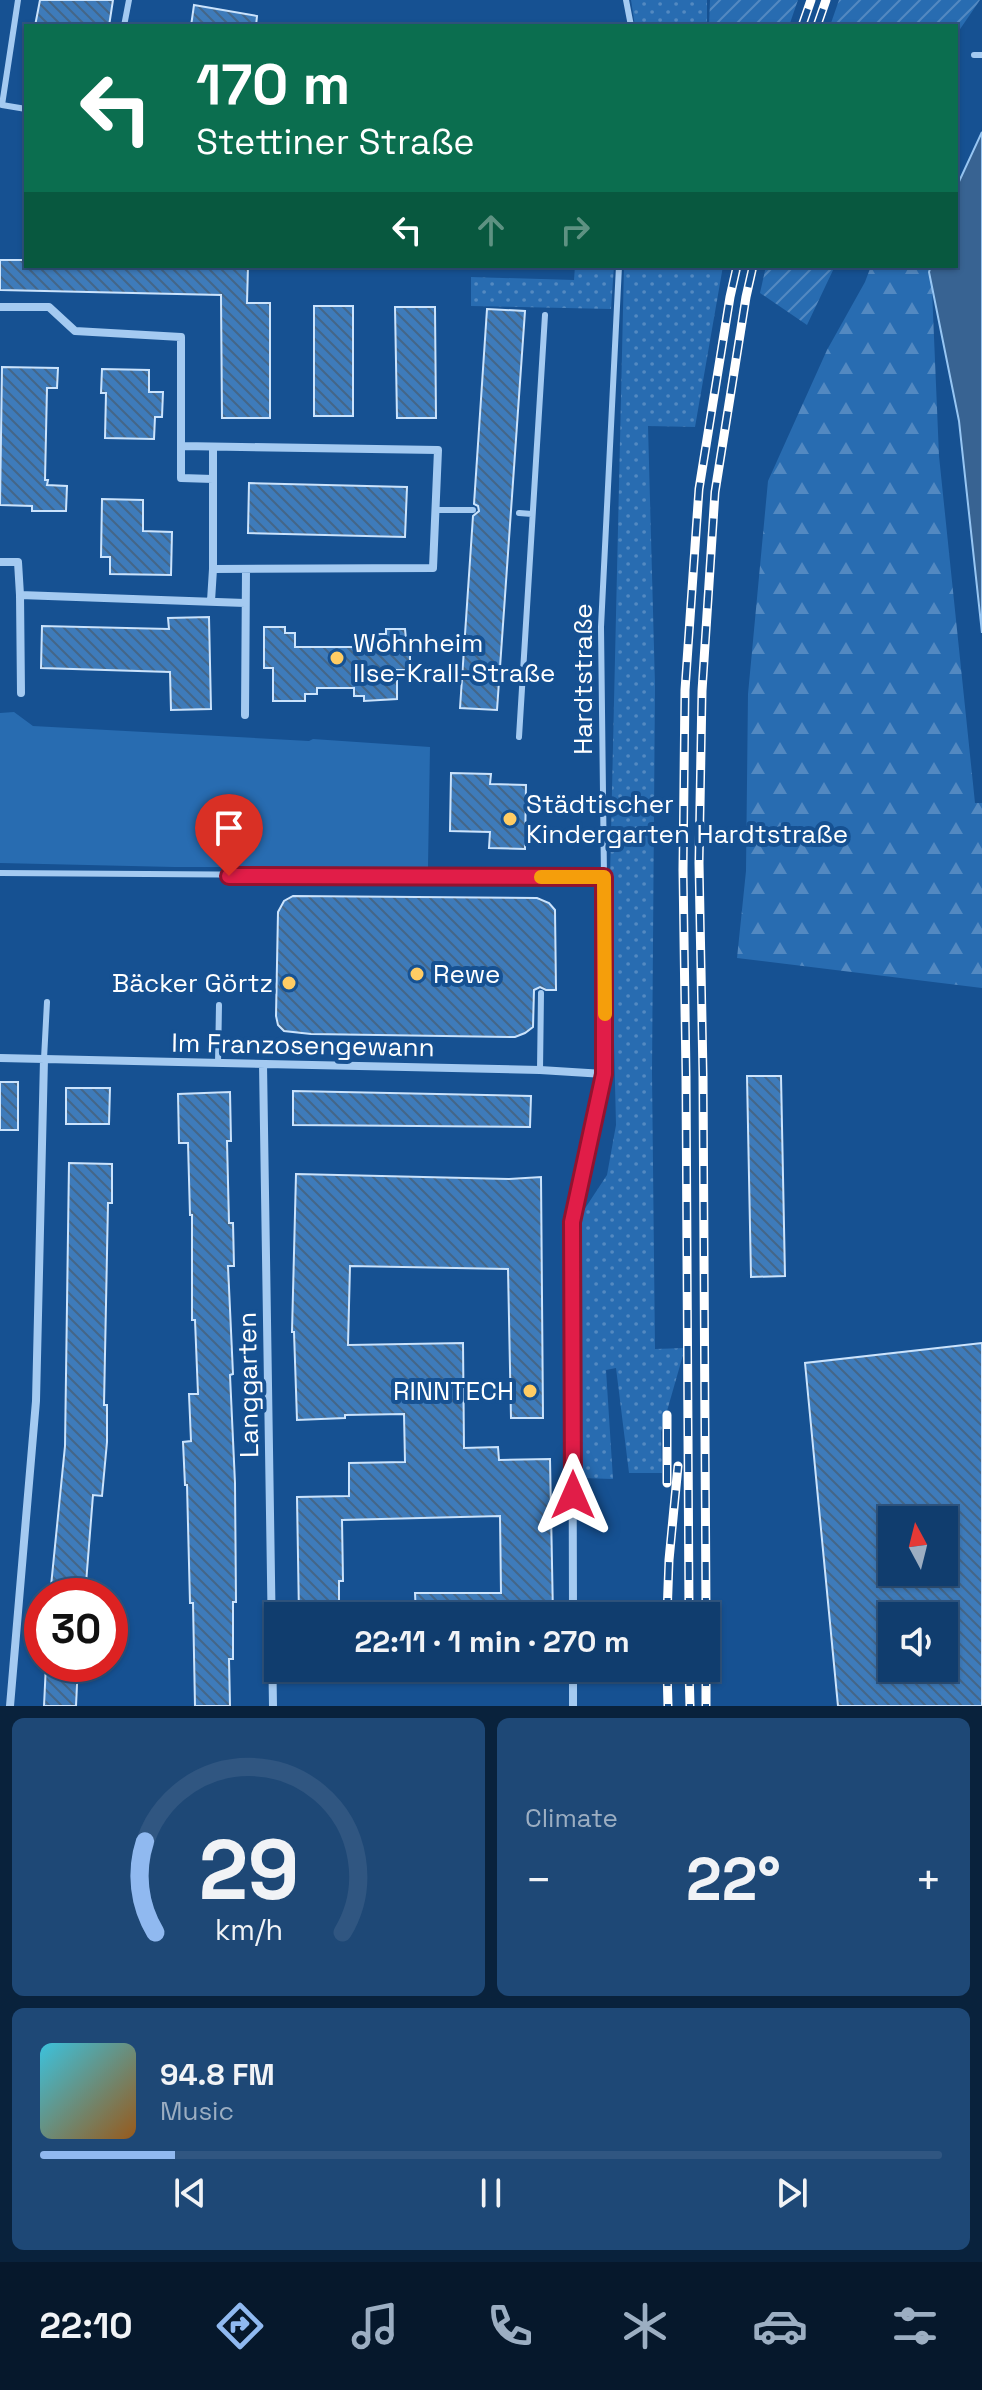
<!DOCTYPE html>
<html lang="en">
<head>
<meta charset="utf-8">
<style>
  body { margin:0; font-family:"Space Grotesk",sans-serif; background:#1e4876; color:#f1f3f6; height:100vh; display:flex; flex-direction:column; font-size:30px; white-space:nowrap }
  * { box-sizing:border-box; margin:0 }
  p { font-size:26px; color:#9caec2 }
  .icon { flex:none; width:44px; height:44px; fill:none; stroke:currentColor; stroke-width:2; stroke-linecap:round; stroke-linejoin:round }
  .map { position:relative; height:1706px; overflow:hidden }
  .details { display:flex; flex-direction:column; gap:12px; padding:12px; background:#09223c; flex:1 }
  .details>* { flex:none }
  .hud { position:absolute; left:24px; top:24px; width:934px; height:244px; border-radius:0px; box-shadow:0 2px 6px #0004,0 0 0 2px #305681; background:#0b6e4f; color:#fff; overflow:hidden }
  .needle { width:52px; rotate:353deg }
  .controls { position:absolute; left:878px; top:1506px; display:grid; gap:16px }
  .controls a { display:grid; place-items:center; width:80px; height:80px; border-radius:0px; background:#103d6e; box-shadow:0 2px 6px #0004,0 0 0 2px #305681; font-size:40px }
  .speed { position:absolute; left:24px; top:1578px; display:flex; gap:16px; font-size:40px; font-weight:700; text-align:center }
  .speed>* { display:grid; place-content:center; width:104px; height:104px; border-radius:50%; background:#103d6e; box-shadow:0 2px 6px #0004,0 0 0 2px #305681; line-height:1 }
  .speed .limit { border:12px solid #d22; background:#fff; color:#111 }
  .pin { position:absolute; display:grid; place-items:center; width:68px; height:68px; color:#fff; margin:-82px -34px; border-radius:50% 50% 50% 0; rotate:-45deg; box-shadow:0 0 8px #0007 }
  .pin .icon { rotate:45deg }
  .me { position:absolute; width:88px; margin:-44px; rotate:0deg; stroke-linejoin:round; filter:drop-shadow(0 0 6px #0008) }
  .turn { display:flex; align-items:center; gap:28px; height:168px; padding:0 40px; font-size:36px }
  .turn .icon { width:104px; height:104px; stroke-width:2.5 }
  .turn b { display:block; font-size:56px; line-height:68px }
  .lanes { display:flex; align-items:center; height:76px; padding:0 40px; background:#0003; justify-content:center; gap:40px; direction:ltr }
  .lanes .off { opacity:.35 }
  .big { font-size:60px; font-weight:700; line-height:1.1 }
  .details .card { flex:1; display:flex; flex-direction:column; justify-content:center; gap:12px; min-width:0; padding:0 28px; border-radius:12px; background:#1e4876 }
  .details .dial { align-items:center; gap:0 }
  .dial svg { height:208px; overflow:visible; fill:none; stroke:#305681; stroke-width:7; stroke-linecap:round; text-anchor:middle }
  .dial text { fill:#f1f3f6; stroke:none }
  .song { display:flex; align-items:center; gap:24px }
  .cover { width:96px; height:96px; border-radius:12px; background:linear-gradient(135deg,hsl(190 70% 55%),hsl(30 70% 35%)) }
  .played { height:8px; border-radius:4px; background:linear-gradient(90deg,#90b9f0 15%,#305681 15%) }
  .keys { display:flex; justify-content:space-around; direction:ltr }
  .heat { display:flex; justify-content:space-between; align-items:center; font-size:44px; direction:ltr }
  .details .tiles { flex:1; display:grid; gap:12px; grid-template-columns:1fr 1fr }
  .card:last-child { grid-column:span 2 }
  .trip { position:absolute; left:264px; top:1602px; width:456px; height:80px; border-radius:0px; background:#103d6e; box-shadow:0 2px 6px #0004,0 0 0 2px #305681; font-weight:700; line-height:80px; text-align:center }
  .menu { display:flex; height:128px; justify-content:space-around; align-items:center; background:#06182c; color:#9caec2 }
  .menu .icon { width:56px; height:56px }
  .menu .selected { color:#90b9f0 }
  .menu b { font-size:36px; color:#f1f3f6 }
  .map>svg:first-child { display:block }
  .grass { fill:url(#grass-dots) }
  .forest { fill:url(#forest-firs) }
  .park { fill:#286cb1 }
  .garden { fill:url(#garden-furrows) }
  .water { fill:#386392; stroke:#97c6f3; stroke-width:2 }
  .building { fill:url(#building-back-hatch); stroke:#cbe3fc; stroke-width:2; fill-rule:evenodd }
  .lines { fill:none; stroke-linecap:round; stroke-linejoin:round }
  .lane { stroke:#a4caf1; stroke-width:6 }
  .street { stroke:#a4caf1; stroke-width:8 }
  .rail-casing { stroke:#fff; stroke-width:9 }
  .rail { stroke:#165192; stroke-width:6; stroke-dasharray:18; stroke-linecap:butt }
  .route-casing { stroke:#92132f; stroke-width:20 }
  .route { stroke:#e11d48; stroke-width:14 }
  .slow { stroke:#f59e0b; stroke-width:14 }
  .poi-dot { fill:#ffcc64; stroke:#165192; stroke-width:3 }
  .labels { text-anchor:middle; stroke-width:8; stroke-linejoin:round; paint-order:stroke }
  .poi-label { font-size:26px; fill:#fff; stroke:#165192; text-anchor:start }
  .street-label { font-size:26px; fill:#fff; stroke:#165192 }
</style>
</head>
<body>
<div class="map">
<svg width="982" height="1706" viewBox="0 0 982 1706">
  <defs>
    <pattern id="grass-dots" width="8" height="8" patternUnits="userSpaceOnUse" patternTransform="scale(2)"><rect width="8" height="8" fill="#286cb1"/><path d="M2 2h.1M6 6h.1" fill="none" stroke="#5389c1" stroke-width="1.8" stroke-linecap="round"/></pattern>
    <pattern id="forest-firs" width="22" height="20" patternUnits="userSpaceOnUse" patternTransform="scale(2)"><rect width="22" height="20" fill="#286cb1"/><path d="M5 1l3.5 6h-7zM16 11l3.5 6h-7z" fill="#5389c1"/></pattern>
    <pattern id="garden-furrows" width="10" height="10" patternUnits="userSpaceOnUse" patternTransform="scale(2)"><rect width="10" height="10" fill="#286cb1"/><path d="M-1 1l2-2M0 10L10 0M9 11l2-2" fill="none" stroke="#5389c1"/></pattern>
    <pattern id="building-back-hatch" width="6" height="6" patternUnits="userSpaceOnUse" patternTransform="scale(2)"><rect width="6" height="6" fill="#3e7bba"/><path d="M-1 5l2 2M0 0l6 6M5-1l2 2" fill="none" stroke="#468"/></pattern>
  </defs>
  <rect width="100%" height="100%" fill="#165192"/>
  <path class="grass" d="M631,0H707V26H635Z
    M575,266H614L611,309L471,306V277L574,280Z
    M624,266H723L695,427L648,426L655,685L652,1073L655,1349L685,1348L661,1432L662,1473H629L616,1368L606,1370L613,1479L581,1478L576,1222L607,1175L616,1125L610,877Z"/>
  <path class="forest" d="M871,266H931L939,456L975,803H982V988L737,958L746,871L748,694L768,481L827,350L865,282Z"/>
  <path class="park" d="M14,712L33,726L309,741L313,739L430,747L428,867H174L0,863V713Z"/>
  <path class="garden" d="M710,0H798L789,26H709Z
    M839,0H980L956,35V26H830Z
    M766,266H835L807,325L760,293Z"/>
  <path class="water" d="M982,132V633L959,421L929,272L931,266H956V188Z"/>
  <path class="building" d="M40,0H113L109,26H35Z
    M194,5L257,16L256,26H191Z
    M0,260H26V266H248L247,303H270V418H222L221,295L0,290Z
    M314,306H353V416H314Z
    M395,307H435L436,418H397Z
    M487,309L525,311L497,710L460,708L473,516L479,511L478,506L474,504Z
    M2,367L58,368L57,388H47L45,480H48L47,485L67,486L66,511H32V506L0,505Z
    M102,369L149,370V392H163L162,417H155L154,439L105,438L106,393H101Z
    M249,483L407,487L405,537L248,533Z
    M102,499L143,500V531L172,532L171,575L110,574V557H101Z
    M209,617L211,709L171,710L170,672L41,668L42,626L169,629L168,618Z
    M264,627H285V633H295V647H375V634H386V629H405L406,639H410V670H397V699L364,701V696H354V688H317V694H305V701H273V668H264Z
    M451,773L491,774L490,784L526,785L525,849L489,848L490,832L450,831Z
    M293,896L537,898L549,903L555,910L556,990H546L540,987L534,990L533,1027L525,1033L515,1037L311,1034L284,1031L278,1025L276,1016L278,912L284,901Z
    M747,1076H781L785,1276L751,1277Z
    M0,1082H18V1130H0Z
    M66,1088H110L109,1124H66Z
    M293,1091L531,1096L530,1127L293,1125Z
    M230,1092L231,1141H227L229,1223H233L234,1266H228L233,1374L230,1375L235,1483L236,1602H233V1659H229L230,1706H195L193,1603H190L187,1485H185L183,1442L191,1441L189,1394H198L195,1320H192V1215H190L188,1143H179L178,1094Z
    M69,1163L112,1164V1203H108L104,1405H107V1442L102,1496L93,1495L85,1596H50L65,1446Z
    M296,1174L509,1179L541,1177L543,1418H511L508,1269L350,1266L348,1345L463,1343L464,1448L498,1447L499,1460L550,1459L553,1616H416L415,1593H501L500,1516L342,1520L343,1581H339V1616H299L297,1497L349,1496V1463L405,1462L404,1414L345,1415V1418L297,1420L294,1332H292Z
    M982,1343V1706H838L805,1363ZM892,1520H944V1572H892ZM892,1616H944V1668H892Z
    M46,1664H78L76,1706H44Z"/>
  <g class="lines">
    <path class="lane" d="M18,0L2,105L26,109
      M626,0L631,26
      M124,26L129,0
      M974,55H982
      M436,510H473
      M519,513L532,514
      M519,737L545,315
      M0,873L604,877L601,627L619,266
      M44,1059L47,1002
      M218,1063L219,1005
      M540,1070L541,993"/>
    <path class="street" d="M0,307H49L75,331L181,337V478L213,479
      M182,446L438,450L433,568L213,569
      M0,562H18L20,595L245,603
      M20,595L21,693
      M211,601L213,569V448
      M245,715L246,570
      M0,1058L540,1070L604,1074
      M263,1064L273,1706
      M573,1616L572,1222L604,1074V877
      M573,1668V1706
      M10,1706L36,1401L44,1059"/>
    <g class="rail-casing">
      <path id="rail" d="M802,26L811,0
        M817,26L826,0
        M667,1483V1415
        M667,1616L669,1560L678,1466
        M689,1616L686,1076L683,870L685,690L699,489L730,297L737,266
        M706,1616L703,1075L699,863L702,691L715,492L746,297L753,266
        M667,1668L668,1706
        M689,1668L690,1706
        M706,1668V1706"/>
    </g>
    <use href="#rail" class="rail"/>
  </g>
  <g class="lines">
    <g class="route-casing">
      <path id="route" d="M229,876L604,877V1074L572,1222L573,1495"/>
    </g>
    <use href="#route" class="route"/>
    <path class="slow" d="M541,877H604L605,1014"/>
  </g>
  <g class="poi-dot">
    <circle cx="337" cy="658" r="8"/>
    <circle cx="510" cy="819" r="8"/>
    <circle cx="417" cy="974" r="8"/>
    <circle cx="289" cy="983" r="8"/>
    <circle cx="530" cy="1391" r="8"/>
  </g>
  <g class="labels">
    <g class="poi-label">
      <text x="353" y="652">Wohnheim<tspan x="353" dy="30">Ilse-Krall-Straße</tspan></text>
      <text x="526" y="813">Städtischer<tspan x="526" dy="30">Kindergarten Hardtstraße</tspan></text>
      <text x="433" y="983">Rewe</text>
      <text x="273" y="992" text-anchor="end">Bäcker Görtz</text>
      <text x="514" y="1400" text-anchor="end">RINNTECH</text>
    </g>
    <g class="street-label">
      <text transform="translate(583 679) rotate(-90)" y="9">Hardtstraße</text>
      <text transform="translate(303 1045) rotate(1)" y="9">Im Franzosengewann</text>
      <text transform="translate(248 1385) rotate(-91)" y="9">Langgarten</text>
    </g>
  </g>
</svg>
<div class="controls">
<a><svg class="needle" viewBox="-14 -14 28 28"><path d="M0-13l5 13h-10z" fill="#e53935"/><path d="M0 13l5-13h-10z" fill="#9caec2"/></svg></a>
<a><svg class="icon" aria-label="sound" viewBox="0 0 24 24"><path d="M4 9h4l5-4v14l-5-4H4zM17 9q2 3 0 6"/></svg></a>
</div>
<div class="speed"><div class="limit">30</div></div>
<div class="pin" style="left:229px;top:876px;background:#d93025"><svg class="icon" aria-label="arrive" viewBox="0 0 24 24"><path d="M6 21V4h12l-3 4 3 4H6"/></svg></div>
<svg class="me" style="left:573px;top:1495px" viewBox="-20 -20 40 40"><path d="M0-17L14 15 0 8-14 15z" fill="#e11d48" stroke="#fff" stroke-width="4"/></svg>
<div class="trip">22:11 · 1 min · 270 m</div>
<div class="hud">
<div class="turn"><svg class="icon" aria-label="left" viewBox="0 0 24 24"><path d="M17 20v-9H6M10 6l-5 5 5 5"/></svg><div><b>170 m</b>Stettiner Straße</div></div>
<div class="lanes"><svg class="icon" aria-label="left" viewBox="0 0 24 24"><path d="M17 20v-9H6M10 6l-5 5 5 5"/></svg><svg class="icon off" aria-label="ahead" viewBox="0 0 24 24"><path d="M12 20V5M6 11l6-6 6 6"/></svg><svg class="icon off" aria-label="right" viewBox="0 0 24 24"><path d="M7 20v-9h11M14 6l5 5-5 5"/></svg></div>
</div>
</div>
<section class="details">
<div class="tiles">
<div class="card dial"><svg viewBox="0 0 100 80">
<path d="M14 69A42 42 0 1 1 86 69"/>
<path d="M14 69A42 42 0 0 1 10 34" stroke="#90b9f0"/>
<text x="50" y="56" font-size="32" font-weight="700">29</text>
<text x="50" y="72" font-size="11">km/h</text>
</svg></div>
<div class="card"><p>Climate</p>
<div class="heat"><a>−</a><b class="big">22°</b><a>+</a></div>
</div>
<div class="card">
<div class="song"><i class="cover"></i><div><b>94.8 FM</b><p>Music</p></div></div>
<div class="played"></div>
<div class="keys"><svg class="icon" aria-label="previous" viewBox="0 0 24 24"><path d="M18 5L8 12l10 7zM5 5v14"/></svg><svg class="icon" aria-label="pause" viewBox="0 0 24 24"><path d="M8 5v14M16 5v14"/></svg><svg class="icon" aria-label="next" viewBox="0 0 24 24"><path d="M6 5l10 7-10 7zM19 5v14"/></svg></div>
</div>
</div>
</section>
<nav class="menu">
<b>22:10</b>
<svg class="icon selected" aria-label="directions" viewBox="0 0 24 24"><path d="M12 3l9 9-9 9-9-9zM9 14v-3h6M13 9l2 2-2 2"/></svg>
<svg class="icon" aria-label="music" viewBox="0 0 24 24"><path d="M9 18V5l10-2v13"/><circle cx="6" cy="18" r="3"/><circle cx="16" cy="16" r="3"/></svg>
<svg class="icon" aria-label="phone" viewBox="0 0 24 24"><path d="M5 4h4l2 5-3 2q2 4 5 5l2-3 5 2v4C11 20 4 13 5 4z"/></svg>
<svg class="icon" aria-label="climate" viewBox="0 0 24 24"><path d="M12 3v18M4 7l16 10M4 17L20 7"/></svg>
<svg class="icon" aria-label="car" viewBox="0 0 24 24"><path d="M5 17H2v-5l4-1 3-4h7l3 4 3 1v5h-3M9 17h6M6 11h13"/><circle cx="7" cy="17" r="2"/><circle cx="17" cy="17" r="2"/></svg>
<svg class="icon" aria-label="filters" viewBox="0 0 24 24"><path d="M4 7h16M4 17h16"/><circle cx="9" cy="7" r="2"/><circle cx="15" cy="17" r="2"/></svg>
</nav>
</body>
</html>
